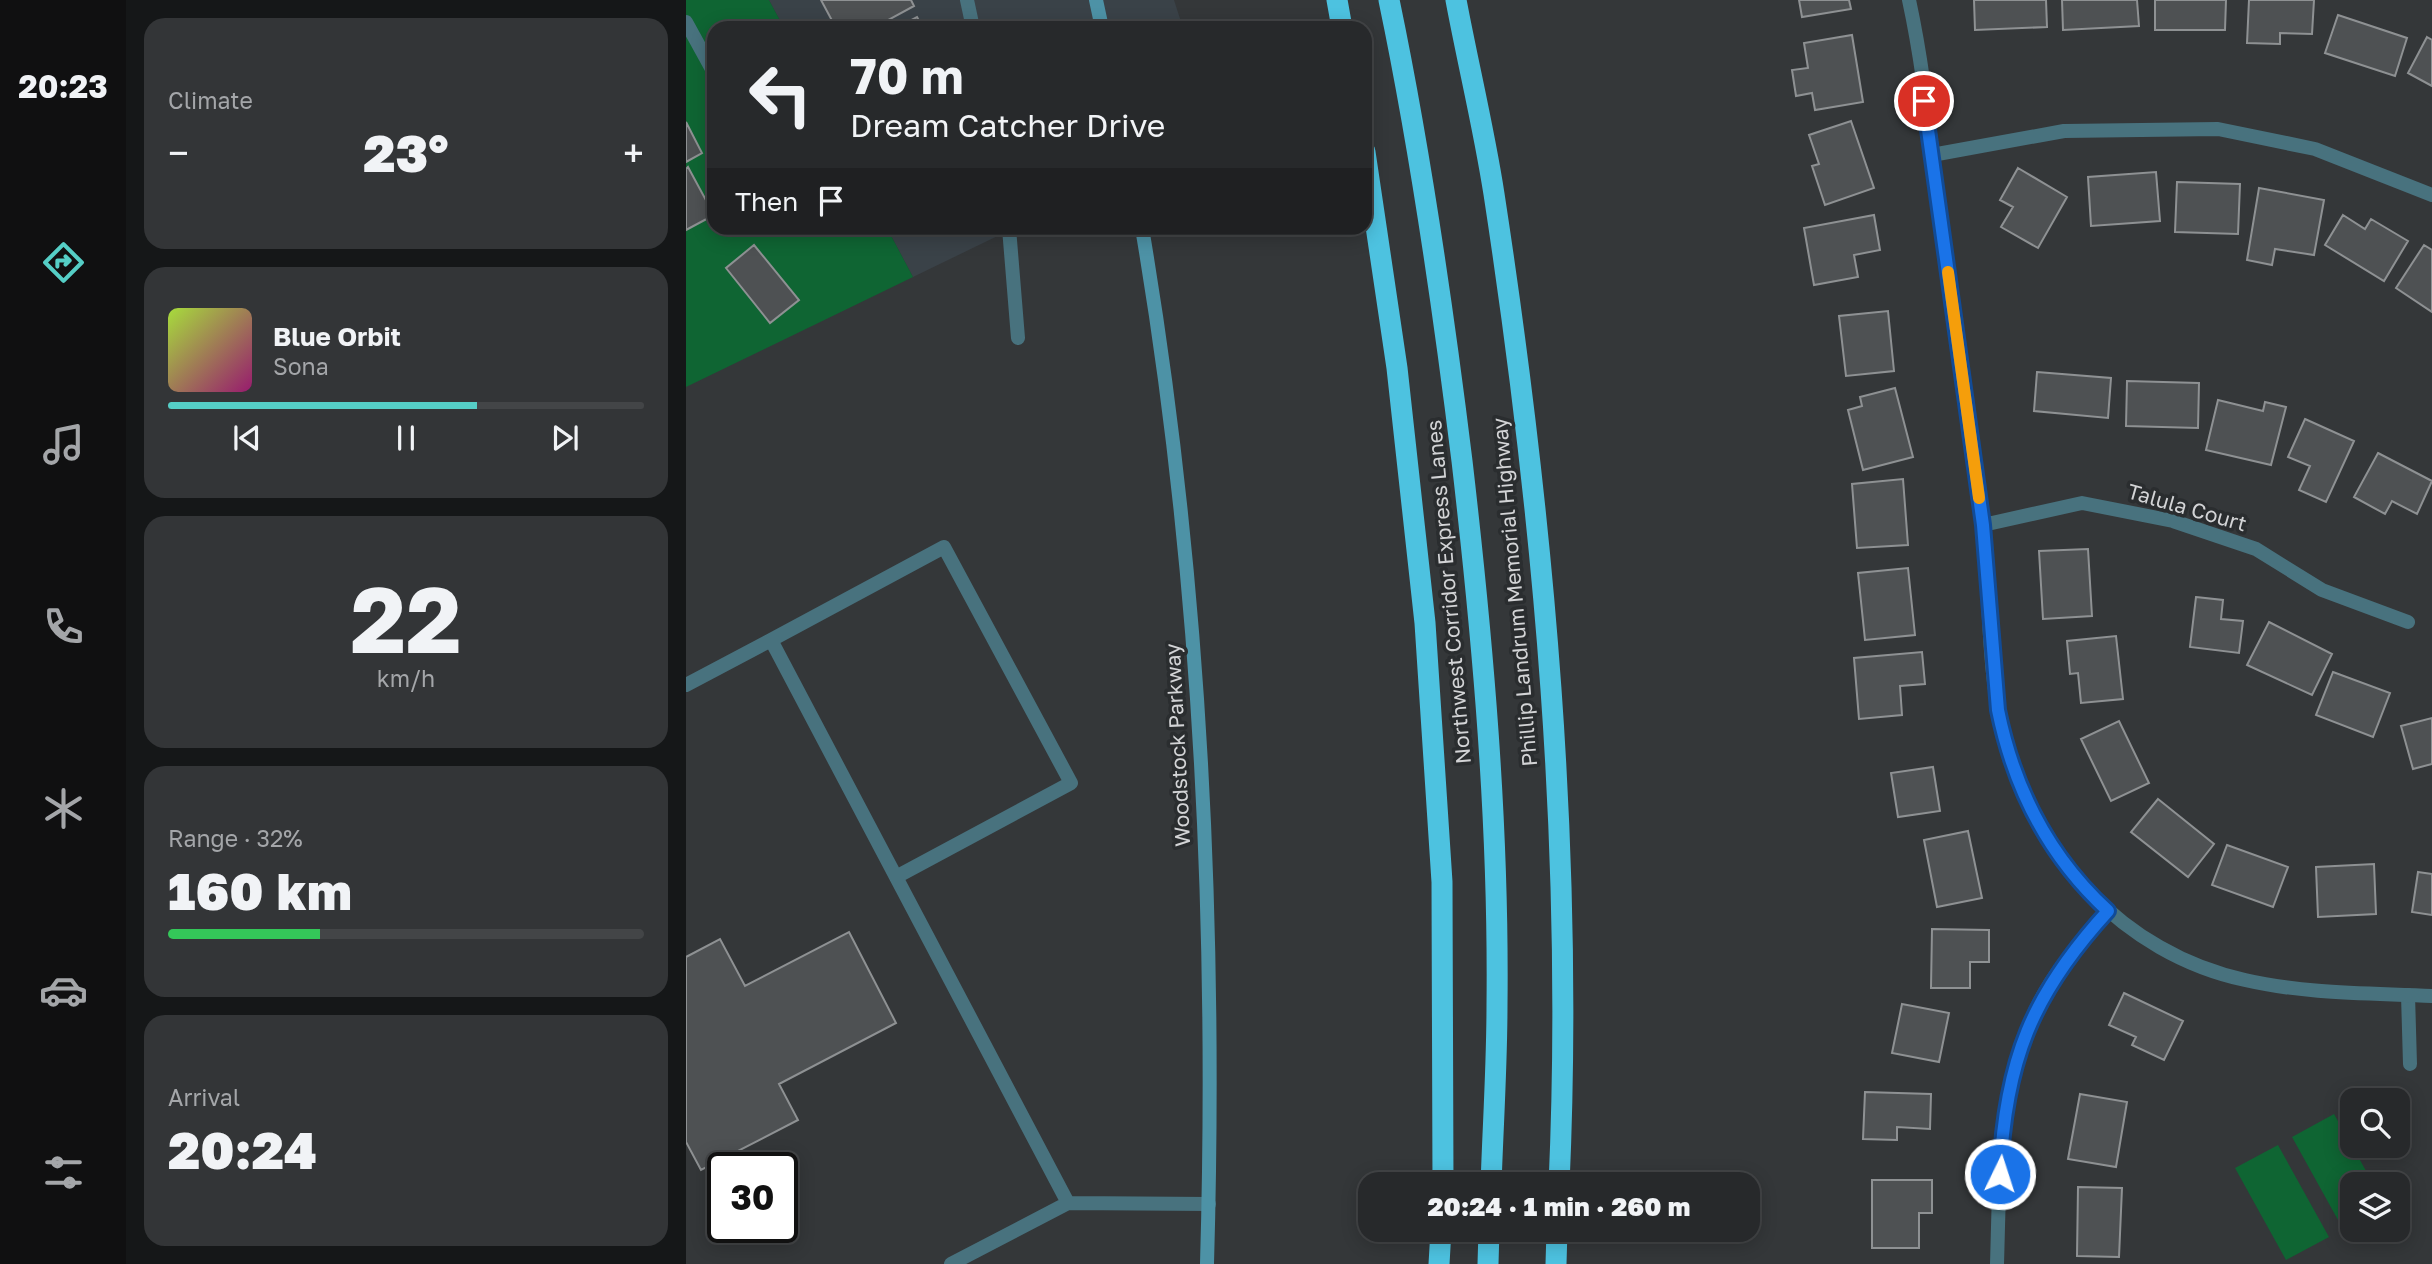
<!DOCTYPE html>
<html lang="en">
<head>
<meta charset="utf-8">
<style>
  body { margin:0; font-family:"Golos Text",sans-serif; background:#333537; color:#f1f3f6; height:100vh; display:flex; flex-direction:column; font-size:26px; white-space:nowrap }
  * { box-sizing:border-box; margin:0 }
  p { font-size:23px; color:#a4a6a9 }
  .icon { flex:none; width:38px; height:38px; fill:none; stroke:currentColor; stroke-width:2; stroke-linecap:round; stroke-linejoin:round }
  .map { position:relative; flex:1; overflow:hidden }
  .details { display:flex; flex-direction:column; gap:18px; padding:18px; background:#151718; width:560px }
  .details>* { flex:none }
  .top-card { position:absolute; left:21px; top:21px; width:665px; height:214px; border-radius:21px; box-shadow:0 4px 18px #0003,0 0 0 2px #434547; background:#27292b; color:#f1f3f6; overflow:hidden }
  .tools { position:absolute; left:1654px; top:1088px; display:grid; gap:14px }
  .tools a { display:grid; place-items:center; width:70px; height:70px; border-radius:14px; background:#27292b; box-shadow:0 4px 18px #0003,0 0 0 2px #434547; font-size:35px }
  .speed { position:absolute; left:21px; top:1152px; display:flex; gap:14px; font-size:35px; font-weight:700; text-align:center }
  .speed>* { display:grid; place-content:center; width:91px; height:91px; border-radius:50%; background:#27292b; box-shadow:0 4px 18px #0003,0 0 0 2px #434547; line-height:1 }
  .speed .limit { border:4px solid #111; border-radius:10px; background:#fff; color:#111 }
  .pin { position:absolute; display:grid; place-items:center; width:60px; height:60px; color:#fff; margin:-30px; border:4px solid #fff; border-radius:50%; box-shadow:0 2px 7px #0007 }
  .me { position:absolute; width:77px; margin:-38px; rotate:4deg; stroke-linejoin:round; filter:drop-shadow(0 0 5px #0008) }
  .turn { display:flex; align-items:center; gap:24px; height:147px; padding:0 28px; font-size:32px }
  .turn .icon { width:91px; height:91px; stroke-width:2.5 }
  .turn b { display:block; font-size:49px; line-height:60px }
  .then { display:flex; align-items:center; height:66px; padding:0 28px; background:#0003; gap:14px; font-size:26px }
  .big { font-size:52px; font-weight:800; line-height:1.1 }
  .details .card { flex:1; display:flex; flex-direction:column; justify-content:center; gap:10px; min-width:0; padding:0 24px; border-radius:21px; background:#333537 }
  .details .dial { align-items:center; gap:0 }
  .dial b { font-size:91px; line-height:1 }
  .song { display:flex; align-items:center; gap:21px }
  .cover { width:84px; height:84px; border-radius:10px; background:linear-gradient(135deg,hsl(80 70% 55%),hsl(320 70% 35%)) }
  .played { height:7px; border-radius:4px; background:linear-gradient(90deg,#55cec6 65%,#434547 65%) }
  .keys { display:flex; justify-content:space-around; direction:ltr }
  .heat { display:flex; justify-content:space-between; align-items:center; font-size:38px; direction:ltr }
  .charge { height:10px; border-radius:5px; background:linear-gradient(90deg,#34c759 32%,#434547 0) }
  .trip { position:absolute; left:672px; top:1172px; width:402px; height:70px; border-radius:21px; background:#27292b; box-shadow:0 4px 18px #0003,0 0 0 2px #434547; font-weight:800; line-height:70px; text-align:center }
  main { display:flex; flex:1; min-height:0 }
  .dock { display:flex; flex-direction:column; width:126px; justify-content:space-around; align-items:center; background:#101011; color:#a4a6a9 }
  .dock .icon { width:49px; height:49px }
  .dock .selected { color:#55cec6 }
  .dock b { font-size:32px; color:#f1f3f6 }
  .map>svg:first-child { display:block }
  .built { fill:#3a4248 }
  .green { fill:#0f6533 }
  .building { fill:#4e5153; stroke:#8e9193; stroke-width:2 }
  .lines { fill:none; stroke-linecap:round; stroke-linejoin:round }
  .service { stroke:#48727e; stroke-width:14 }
  .minor { stroke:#48727e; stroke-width:14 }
  .secondary { stroke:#4d92a6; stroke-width:14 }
  .motorway { stroke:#4dc2e0; stroke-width:21 }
  .route-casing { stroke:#114b97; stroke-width:18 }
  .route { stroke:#1a73e8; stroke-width:12 }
  .slow { stroke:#f59e0b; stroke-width:12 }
  .labels { text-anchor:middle; stroke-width:7; stroke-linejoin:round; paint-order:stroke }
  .street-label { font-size:21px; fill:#d3d4d6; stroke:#2a2d2f }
</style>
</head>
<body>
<main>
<nav class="dock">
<b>20:23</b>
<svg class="icon selected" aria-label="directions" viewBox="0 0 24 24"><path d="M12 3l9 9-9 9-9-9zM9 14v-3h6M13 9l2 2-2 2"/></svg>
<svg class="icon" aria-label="music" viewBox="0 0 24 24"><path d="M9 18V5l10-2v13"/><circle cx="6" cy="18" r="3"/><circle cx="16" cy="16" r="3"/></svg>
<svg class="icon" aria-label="phone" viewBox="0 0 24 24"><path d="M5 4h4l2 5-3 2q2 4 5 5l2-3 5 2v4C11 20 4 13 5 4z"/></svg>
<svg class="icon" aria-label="climate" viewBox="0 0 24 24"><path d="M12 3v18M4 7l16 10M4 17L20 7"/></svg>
<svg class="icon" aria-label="car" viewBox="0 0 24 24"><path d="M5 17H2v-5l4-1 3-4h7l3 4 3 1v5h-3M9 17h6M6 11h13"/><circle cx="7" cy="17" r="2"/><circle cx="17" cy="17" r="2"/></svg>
<svg class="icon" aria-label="filters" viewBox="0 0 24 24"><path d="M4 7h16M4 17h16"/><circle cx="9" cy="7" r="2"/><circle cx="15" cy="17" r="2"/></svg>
</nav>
<section class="details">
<div class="card"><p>Climate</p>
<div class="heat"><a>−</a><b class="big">23°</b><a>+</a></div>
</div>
<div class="card">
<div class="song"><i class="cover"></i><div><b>Blue Orbit</b><p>Sona</p></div></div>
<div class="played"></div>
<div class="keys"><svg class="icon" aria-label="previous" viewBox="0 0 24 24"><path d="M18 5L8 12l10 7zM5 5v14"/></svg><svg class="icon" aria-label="pause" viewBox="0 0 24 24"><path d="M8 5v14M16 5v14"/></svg><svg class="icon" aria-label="next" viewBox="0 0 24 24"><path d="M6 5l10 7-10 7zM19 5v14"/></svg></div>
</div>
<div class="card dial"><b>22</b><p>km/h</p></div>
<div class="card"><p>Range · 32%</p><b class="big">160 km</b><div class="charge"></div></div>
<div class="card"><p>Arrival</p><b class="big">20:24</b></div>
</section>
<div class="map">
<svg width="1746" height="1264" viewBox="0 0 1746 1264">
  <rect width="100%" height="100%" fill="#343739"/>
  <path class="built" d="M83,0H488L497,28H98Z
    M201,228H328L227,277Z"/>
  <path class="green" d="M0,0H83L98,28H28V228H201L227,277L0,387Z
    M1648,1114L1688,1185H1666V1224L1657,1229L1606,1137Z
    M1592,1145L1643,1237L1600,1260L1549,1168Z"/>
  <path class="building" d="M135,0H225L228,6L202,20L207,28H150Z
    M1113,0H1163L1165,9L1116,17Z
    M1288,0H1360L1361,27L1289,30Z
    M1376,0H1451L1453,26L1377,30Z
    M1469,0H1540L1539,30H1469Z
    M1563,0H1628L1626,34L1594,33V44L1561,43Z
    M1652,15L1721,38L1709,76L1639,53Z
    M231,17L237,28H210Z
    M1166,35L1177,102L1129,110L1126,93L1110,96L1106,70L1122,68L1118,43Z
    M1741,37L1746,40V86L1722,73Z
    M1165,121L1188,188L1139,205L1126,166L1133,164L1123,135Z
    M0,122L16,153L0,162Z
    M2,167L28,215L0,230V169Z
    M1332,168L1381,197L1352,248L1315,227L1327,207L1314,200Z
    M1470,172L1474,221L1405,226L1402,177Z
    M1491,182L1554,184L1552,234L1489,232Z
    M1573,188L1638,200L1628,255L1589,249L1586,265L1561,260Z
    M1188,215L1194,250L1168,255L1172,277L1128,285L1118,228Z
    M1657,215L1679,229L1685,219L1722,241L1698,281L1639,245Z
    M68,245L113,300L84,323L40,268Z
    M1738,245L1746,250V312L1710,288Z
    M1202,311L1208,371L1160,376L1153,316Z
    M1351,372L1425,378L1422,418L1348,411Z
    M1441,381L1513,383L1512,428L1440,426Z
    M1209,388L1227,457L1177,470L1162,410L1176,406L1174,397Z
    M1532,400L1577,411L1579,402L1600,407L1585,465L1520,450Z
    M1619,419L1668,441L1640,502L1613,490L1624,466L1602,457Z
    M1692,453L1746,481L1731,514L1706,501L1699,514L1668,497Z
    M1217,479L1222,545L1171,548L1166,484Z
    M1402,549L1406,616L1357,619L1353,551Z
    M1222,568L1229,635L1179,640L1172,573Z
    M1510,597L1537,600L1535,619L1557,621L1553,653L1504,647Z
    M1583,622L1646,654L1626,695L1561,665Z
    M1430,636L1437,699L1395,703L1392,673L1384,674L1381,641Z
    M1236,652L1239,684L1214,686L1216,715L1173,719L1168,658Z
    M1647,672L1704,693L1687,737L1630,715Z
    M1746,718V764L1727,769L1715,726Z
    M1433,721L1463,783L1425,801L1395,739Z
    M1247,767L1254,811L1212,817L1205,773Z
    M1472,799L1528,844L1502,877L1445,832Z
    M1282,831L1296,898L1251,907L1238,840Z
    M1541,845L1602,867L1587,907L1526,885Z
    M1688,864L1690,914L1632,917L1630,867Z
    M1732,872L1746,874V915L1726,912Z
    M1246,929L1303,930V962H1284V988H1245Z
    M163,932L210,1023L93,1084L112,1120L15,1170L0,1142V957L34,939L59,986Z
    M1438,993L1497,1021L1478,1060L1446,1045L1450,1037L1423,1025Z
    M1216,1004L1263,1013L1253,1062L1206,1053Z
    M1179,1092L1245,1094L1244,1129L1211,1127V1140L1177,1139Z
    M1394,1094L1441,1102L1430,1167L1382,1159Z
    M1186,1180H1246V1213H1233V1248H1186Z
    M1392,1187L1436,1188L1433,1257L1391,1256Z"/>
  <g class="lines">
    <path class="service" d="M281,0L287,28
      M0,22L28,73
      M323,228L332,338
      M85,640L258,547L385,783L210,877
      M0,685L85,640L382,1203
      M1722,995L1724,1064
      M265,1264L382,1203L523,1204"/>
    <path class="minor" d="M1223,0C1240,78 1246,159 1257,238C1270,334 1287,431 1297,527C1304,595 1301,668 1317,734C1345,852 1437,954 1559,980C1620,994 1683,993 1746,996
      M1246,155L1378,131L1532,129L1629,149L1746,195
      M1297,525L1396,503L1487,521L1570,549L1636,590L1722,622
      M1311,1264C1314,1168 1311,1066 1365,982C1381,957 1401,934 1422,911"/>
    <path class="secondary" d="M410,0L416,28
      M456,228C514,570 531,917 521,1264"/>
    <path class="motorway" d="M651,0L656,28
      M703,0C735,153 757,307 776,461C797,642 813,824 811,1005C811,1065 807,1125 805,1185
      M770,0C782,64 798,129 808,194C858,521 888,853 873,1185
      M679,152L711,368L739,623L756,882L757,1185
      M753,1264L755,1230
      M802,1264L803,1230
      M870,1264L871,1230"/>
  </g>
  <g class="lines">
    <g class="route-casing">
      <path id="route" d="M1238,101L1297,525L1312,710C1328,789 1362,856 1422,911C1346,994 1319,1061 1314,1174"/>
    </g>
    <use href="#route" class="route"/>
    <path class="slow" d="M1262,272L1293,498"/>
  </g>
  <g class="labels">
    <g class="street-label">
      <text transform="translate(1501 508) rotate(16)" y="7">Talula Court</text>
      <text transform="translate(763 592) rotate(-95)" y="7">Northwest Corridor Express Lanes</text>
      <text transform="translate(829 592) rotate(-95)" y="7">Phillip Landrum Memorial Highway</text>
      <text transform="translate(492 745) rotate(-93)" y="7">Woodstock Parkway</text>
    </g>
  </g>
</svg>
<div class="tools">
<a><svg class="icon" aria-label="search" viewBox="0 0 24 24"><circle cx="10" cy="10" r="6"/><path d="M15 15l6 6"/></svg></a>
<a><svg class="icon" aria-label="layers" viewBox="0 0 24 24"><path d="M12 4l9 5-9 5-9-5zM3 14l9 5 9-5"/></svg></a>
</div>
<div class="speed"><div class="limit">30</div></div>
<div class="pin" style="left:1238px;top:101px;background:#d93025"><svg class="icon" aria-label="arrive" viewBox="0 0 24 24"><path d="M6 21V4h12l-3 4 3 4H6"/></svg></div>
<svg class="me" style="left:1314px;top:1174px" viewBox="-20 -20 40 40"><circle r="17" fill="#1a73e8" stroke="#fff" stroke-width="3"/><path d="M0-11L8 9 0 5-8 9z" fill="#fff"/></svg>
<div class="trip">20:24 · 1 min · 260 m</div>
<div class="top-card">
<div class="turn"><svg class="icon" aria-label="left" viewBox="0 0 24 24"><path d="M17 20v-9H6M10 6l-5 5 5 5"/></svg><div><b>70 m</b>Dream Catcher Drive</div></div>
<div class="then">Then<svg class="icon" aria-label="arrive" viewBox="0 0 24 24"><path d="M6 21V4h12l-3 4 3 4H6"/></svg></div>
</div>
</div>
</main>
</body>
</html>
